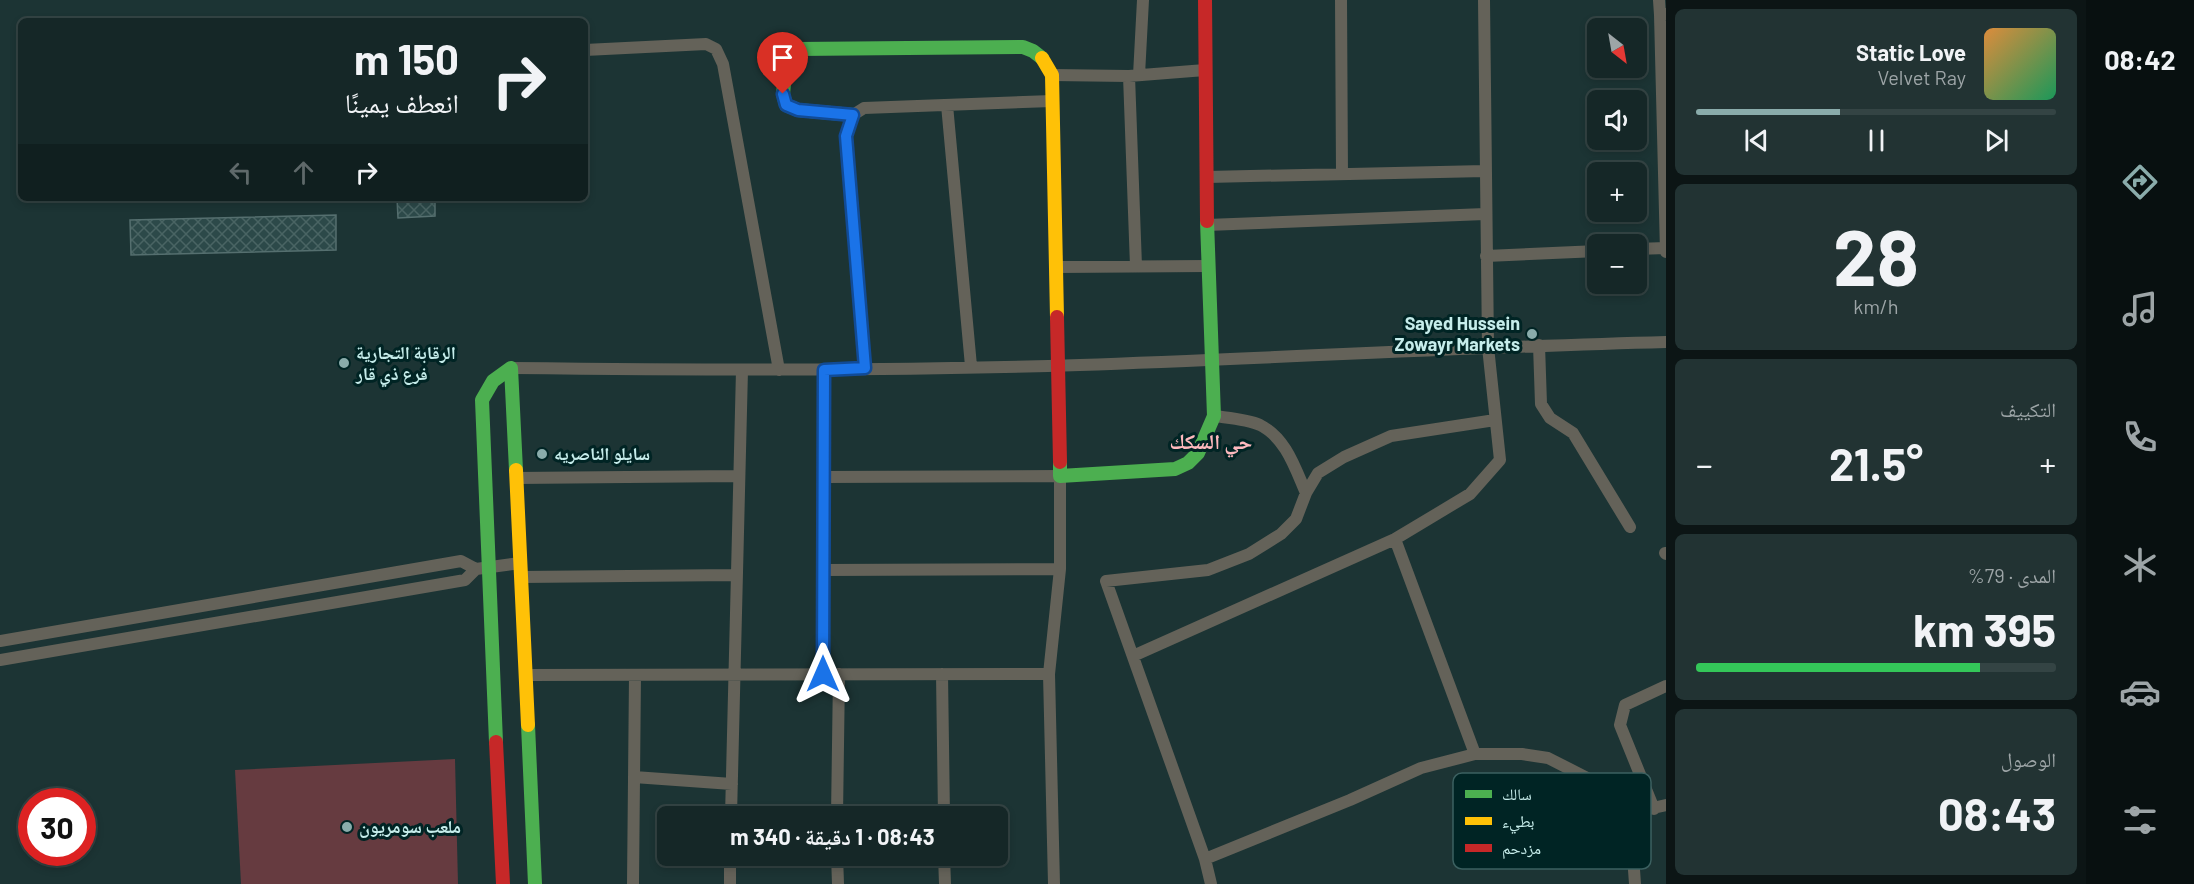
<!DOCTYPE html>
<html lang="ar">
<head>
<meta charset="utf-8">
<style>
  body { margin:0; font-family:Barlow,"Noto Naskh Arabic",sans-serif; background:#233; color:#f1f3f6; direction:rtl; height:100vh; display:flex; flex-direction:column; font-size:22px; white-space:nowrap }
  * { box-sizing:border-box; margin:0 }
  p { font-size:20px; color:#9da5a7 }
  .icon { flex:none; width:33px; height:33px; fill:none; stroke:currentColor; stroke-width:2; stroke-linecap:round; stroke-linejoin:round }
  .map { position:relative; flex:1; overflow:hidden; direction:ltr }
  .details { display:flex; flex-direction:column; gap:9px; padding:9px; background:#0c1515; width:420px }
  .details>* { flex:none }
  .top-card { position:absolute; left:18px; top:18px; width:570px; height:183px; border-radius:9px; box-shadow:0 3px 9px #0003,0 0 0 2px #344444; direction:rtl; background:#152727; color:#f1f3f6; overflow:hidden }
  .needle { width:39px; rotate:149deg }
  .fabs { position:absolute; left:1587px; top:18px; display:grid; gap:12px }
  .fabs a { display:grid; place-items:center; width:60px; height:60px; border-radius:9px; background:#152727; box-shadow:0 3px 9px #0003,0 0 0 2px #344444; font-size:30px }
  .speed { position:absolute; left:18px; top:788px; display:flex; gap:12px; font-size:30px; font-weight:700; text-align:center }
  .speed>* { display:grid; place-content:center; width:78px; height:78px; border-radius:50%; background:#152727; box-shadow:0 3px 9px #0003,0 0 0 2px #344444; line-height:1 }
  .speed .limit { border:9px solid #d22; background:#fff; color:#111 }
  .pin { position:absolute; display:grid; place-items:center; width:51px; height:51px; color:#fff; margin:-62px -26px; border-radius:50% 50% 50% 0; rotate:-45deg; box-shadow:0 0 6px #0007 }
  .pin .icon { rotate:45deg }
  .me { position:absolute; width:66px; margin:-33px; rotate:0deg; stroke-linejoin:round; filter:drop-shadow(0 0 4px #0008) }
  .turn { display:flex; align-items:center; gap:21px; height:126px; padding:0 30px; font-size:27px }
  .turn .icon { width:78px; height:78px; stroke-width:2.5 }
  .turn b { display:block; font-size:42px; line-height:51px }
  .lanes { display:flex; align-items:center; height:57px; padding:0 30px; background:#0003; justify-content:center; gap:30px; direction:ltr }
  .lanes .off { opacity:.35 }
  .big { font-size:45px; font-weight:700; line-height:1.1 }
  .details .card { flex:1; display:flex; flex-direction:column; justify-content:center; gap:9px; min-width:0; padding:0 21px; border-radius:9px; background:#233 }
  .details .dial { align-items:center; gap:0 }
  .dial b { font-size:78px; line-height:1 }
  .song { display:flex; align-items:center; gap:18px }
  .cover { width:72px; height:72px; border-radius:9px; background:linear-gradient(135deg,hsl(30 70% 55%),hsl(150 70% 35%)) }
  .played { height:6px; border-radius:3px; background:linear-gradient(90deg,#8aacab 40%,#344444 40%) }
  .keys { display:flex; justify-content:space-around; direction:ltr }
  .heat { display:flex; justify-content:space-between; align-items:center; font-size:33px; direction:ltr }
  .charge { height:9px; border-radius:4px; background:linear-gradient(90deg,#34c759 79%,#344444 0) }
  .trip { position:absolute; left:657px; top:806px; width:351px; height:60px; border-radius:9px; background:#152727; box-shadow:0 3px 9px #0003,0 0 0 2px #344444; font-weight:700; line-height:60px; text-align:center; direction:rtl }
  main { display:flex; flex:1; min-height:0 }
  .dock { display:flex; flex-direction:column; width:108px; justify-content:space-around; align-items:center; background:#081010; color:#9da5a7 }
  .dock .icon { width:42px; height:42px }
  .dock .active { color:#8aacab }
  .dock b { font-size:27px; color:#f1f3f6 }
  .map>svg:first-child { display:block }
  .garden { fill:#663b40 }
  .building { fill:url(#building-cross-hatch); stroke:#556f6f; stroke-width:1.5 }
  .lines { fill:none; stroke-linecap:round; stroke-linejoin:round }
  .street { stroke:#646259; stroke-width:12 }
  .fast { stroke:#4caf50; stroke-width:14 }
  .slow { stroke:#ffc107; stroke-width:14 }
  .jam { stroke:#c62828; stroke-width:14 }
  .route-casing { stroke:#114b97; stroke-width:15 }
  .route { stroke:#1a73e8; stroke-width:10 }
  .poi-dot { fill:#8aacab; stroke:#002424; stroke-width:2 }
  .labels { text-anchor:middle; stroke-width:6; stroke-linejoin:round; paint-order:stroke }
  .poi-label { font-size:18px; font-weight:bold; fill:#c6edeb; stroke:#002424; text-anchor:start }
  .quarter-label { font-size:21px; font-weight:bold; fill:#feb9be; stroke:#002424 }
  .key { fill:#002424; stroke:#3b6060; stroke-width:1.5 }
  .key-label { font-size:16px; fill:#c6edeb }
</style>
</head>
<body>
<main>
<nav class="dock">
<b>08:42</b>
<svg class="icon active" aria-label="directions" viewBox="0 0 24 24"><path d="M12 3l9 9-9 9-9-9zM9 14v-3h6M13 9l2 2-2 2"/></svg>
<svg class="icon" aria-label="music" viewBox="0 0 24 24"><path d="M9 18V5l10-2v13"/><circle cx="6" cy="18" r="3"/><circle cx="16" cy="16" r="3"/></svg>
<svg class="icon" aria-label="phone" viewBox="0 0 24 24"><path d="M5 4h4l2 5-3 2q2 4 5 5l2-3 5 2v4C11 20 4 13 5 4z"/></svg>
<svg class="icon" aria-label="climate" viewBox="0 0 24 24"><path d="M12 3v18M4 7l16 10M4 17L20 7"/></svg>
<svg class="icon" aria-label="car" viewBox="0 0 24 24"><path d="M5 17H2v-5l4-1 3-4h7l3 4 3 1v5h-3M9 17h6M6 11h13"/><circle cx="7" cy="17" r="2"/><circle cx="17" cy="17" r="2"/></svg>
<svg class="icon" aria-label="filters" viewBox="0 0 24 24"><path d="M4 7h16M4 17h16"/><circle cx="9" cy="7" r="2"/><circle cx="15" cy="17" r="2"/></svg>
</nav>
<section class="details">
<div class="card">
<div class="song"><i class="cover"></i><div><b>Static Love</b><p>Velvet Ray</p></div></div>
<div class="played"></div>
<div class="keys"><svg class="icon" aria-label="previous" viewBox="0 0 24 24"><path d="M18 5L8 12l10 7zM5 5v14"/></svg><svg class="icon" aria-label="pause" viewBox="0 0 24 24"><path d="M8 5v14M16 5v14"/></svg><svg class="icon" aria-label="next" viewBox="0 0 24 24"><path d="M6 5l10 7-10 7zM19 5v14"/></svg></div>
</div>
<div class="card dial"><b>28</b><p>km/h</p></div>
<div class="card"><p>التكييف</p>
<div class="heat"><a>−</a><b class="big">21.5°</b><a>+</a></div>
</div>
<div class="card"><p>المدى · 79%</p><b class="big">395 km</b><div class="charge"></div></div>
<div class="card"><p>الوصول</p><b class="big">08:43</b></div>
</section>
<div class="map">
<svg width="1666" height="884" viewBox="0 0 1666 884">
  <defs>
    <pattern id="building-cross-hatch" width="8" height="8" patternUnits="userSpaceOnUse" patternTransform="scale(1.5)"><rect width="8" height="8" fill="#2c4949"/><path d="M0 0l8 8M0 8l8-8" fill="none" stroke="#496463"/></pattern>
  </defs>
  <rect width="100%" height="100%" fill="#1c3434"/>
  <path class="garden" d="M455,759L458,884H241L235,770Z"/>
  <path class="building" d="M397,198H435V216L398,218Z
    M336,215V250L131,255L130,220Z"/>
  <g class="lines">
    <path class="street" d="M1341,0L1342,174
      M1659,0L1660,15L1666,14
      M1660,15L1666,252
      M585,50L706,44L716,49L723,64L779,370
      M1052,75L1129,76L1205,70
      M1139,75L1143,0
      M1129,76L1136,266
      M947,105L971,366
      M1207,177L1485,171
      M1207,225L1485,214
      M1636,249L1666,248
      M1486,256L1598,251
      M1056,267L1208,266
      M1539,345L1541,404L1550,418L1573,433L1630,527
      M511,368C700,370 890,371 1080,365C1275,358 1470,347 1666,342
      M865,368L846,136L853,115L864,108L1052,101
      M1214,416C1228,418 1247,419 1260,425C1286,438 1295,468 1306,493
      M824,477L1060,476V569L1049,674L1054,884
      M516,478L738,476
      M1395,539L1475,754
      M1665,553L1666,554
      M822,570L1060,569
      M521,577L736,575
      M0,641L461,561L476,569
      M1133,656L1395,539L1470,494L1500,460L1488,347L1484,0
      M0,660L465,580L476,569L520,563
      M823,674L824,370
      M942,674L944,816
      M525,675L1049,674
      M634,777L732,784
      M1654,809L1620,725L1625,705L1666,686
      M1630,813L1666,805
      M731,816L742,370
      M837,816L839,674
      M837,855L838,884
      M944,855L945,884
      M1205,859L1350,800L1421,768L1475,754H1522L1548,758L1601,785L1630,813L1635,884
      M633,884L635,675
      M730,884V855
      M1211,884L1205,859L1106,581L1208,570L1249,554L1281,534L1296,519L1306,493L1318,473L1344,457L1391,436L1495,420"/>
    <path class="fast" d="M853,115L798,110L786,105L783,94L787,55L797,49L1023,47L1033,51L1042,58
      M1060,462V476L1175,469L1188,463L1198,453L1214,416L1207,221
      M528,725L535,884
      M496,742L482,400L493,381L511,368L516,470"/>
    <path class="slow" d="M1042,58L1052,75L1057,317
      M516,470L528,725"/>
    <path class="jam" d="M1205,0L1207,221
      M1057,317L1060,462
      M496,742L503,884"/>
  </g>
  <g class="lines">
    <g class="route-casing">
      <path id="route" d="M783,94L786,105L798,110L853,115L846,136L865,368L824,370L823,674"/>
    </g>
    <use href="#route" class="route"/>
  </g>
  <g class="poi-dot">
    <circle cx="1532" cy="334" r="6"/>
    <circle cx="344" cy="363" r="6"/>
    <circle cx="542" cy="454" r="6"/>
    <circle cx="347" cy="827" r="6"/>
  </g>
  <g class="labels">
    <g class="poi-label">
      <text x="1520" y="330" text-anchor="end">Sayed Hussein<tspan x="1520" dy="21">Zowayr Markets</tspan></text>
      <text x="356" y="359">الرقابة التجارية<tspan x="356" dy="21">فرع ذي قار</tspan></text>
      <text x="554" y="460">سايلو الناصريه</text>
      <text x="359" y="833">ملعب سومريون</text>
    </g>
    <g class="quarter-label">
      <text x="1211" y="449">حي السكك</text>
    </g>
  </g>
  <rect x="1453" y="773" width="198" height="96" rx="9" class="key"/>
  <rect x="1465" y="790" width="27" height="8" fill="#4caf50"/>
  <rect x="1465" y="817" width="27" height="8" fill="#ffc107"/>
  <rect x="1465" y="844" width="27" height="8" fill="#c62828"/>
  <g class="key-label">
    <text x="1502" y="800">سالك</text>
    <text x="1502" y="827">بطيء</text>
    <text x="1502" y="854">مزدحم</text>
  </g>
</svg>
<div class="fabs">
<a><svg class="needle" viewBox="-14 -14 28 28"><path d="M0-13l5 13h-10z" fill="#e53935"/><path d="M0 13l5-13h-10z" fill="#9da5a7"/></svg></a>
<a><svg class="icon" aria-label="sound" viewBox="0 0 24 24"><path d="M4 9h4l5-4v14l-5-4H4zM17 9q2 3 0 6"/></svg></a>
<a>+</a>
<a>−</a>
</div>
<div class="speed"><div class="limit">30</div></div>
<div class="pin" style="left:783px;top:94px;background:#d93025"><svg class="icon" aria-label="arrive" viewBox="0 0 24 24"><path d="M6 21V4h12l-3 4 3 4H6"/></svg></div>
<svg class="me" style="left:823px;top:674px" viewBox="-20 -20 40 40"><path d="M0-17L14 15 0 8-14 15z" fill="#1a73e8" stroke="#fff" stroke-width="4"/></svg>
<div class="trip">08:43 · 1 دقيقة · 340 m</div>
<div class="top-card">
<div class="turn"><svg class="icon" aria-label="right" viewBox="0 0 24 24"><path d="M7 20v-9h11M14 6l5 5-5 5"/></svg><div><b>150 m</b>انعطف يمينًا</div></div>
<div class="lanes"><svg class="icon off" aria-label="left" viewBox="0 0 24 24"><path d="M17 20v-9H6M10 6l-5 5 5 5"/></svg><svg class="icon off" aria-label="ahead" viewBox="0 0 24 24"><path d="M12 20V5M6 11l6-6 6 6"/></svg><svg class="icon" aria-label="right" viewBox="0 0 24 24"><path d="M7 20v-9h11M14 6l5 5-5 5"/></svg></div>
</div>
</div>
</main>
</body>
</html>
